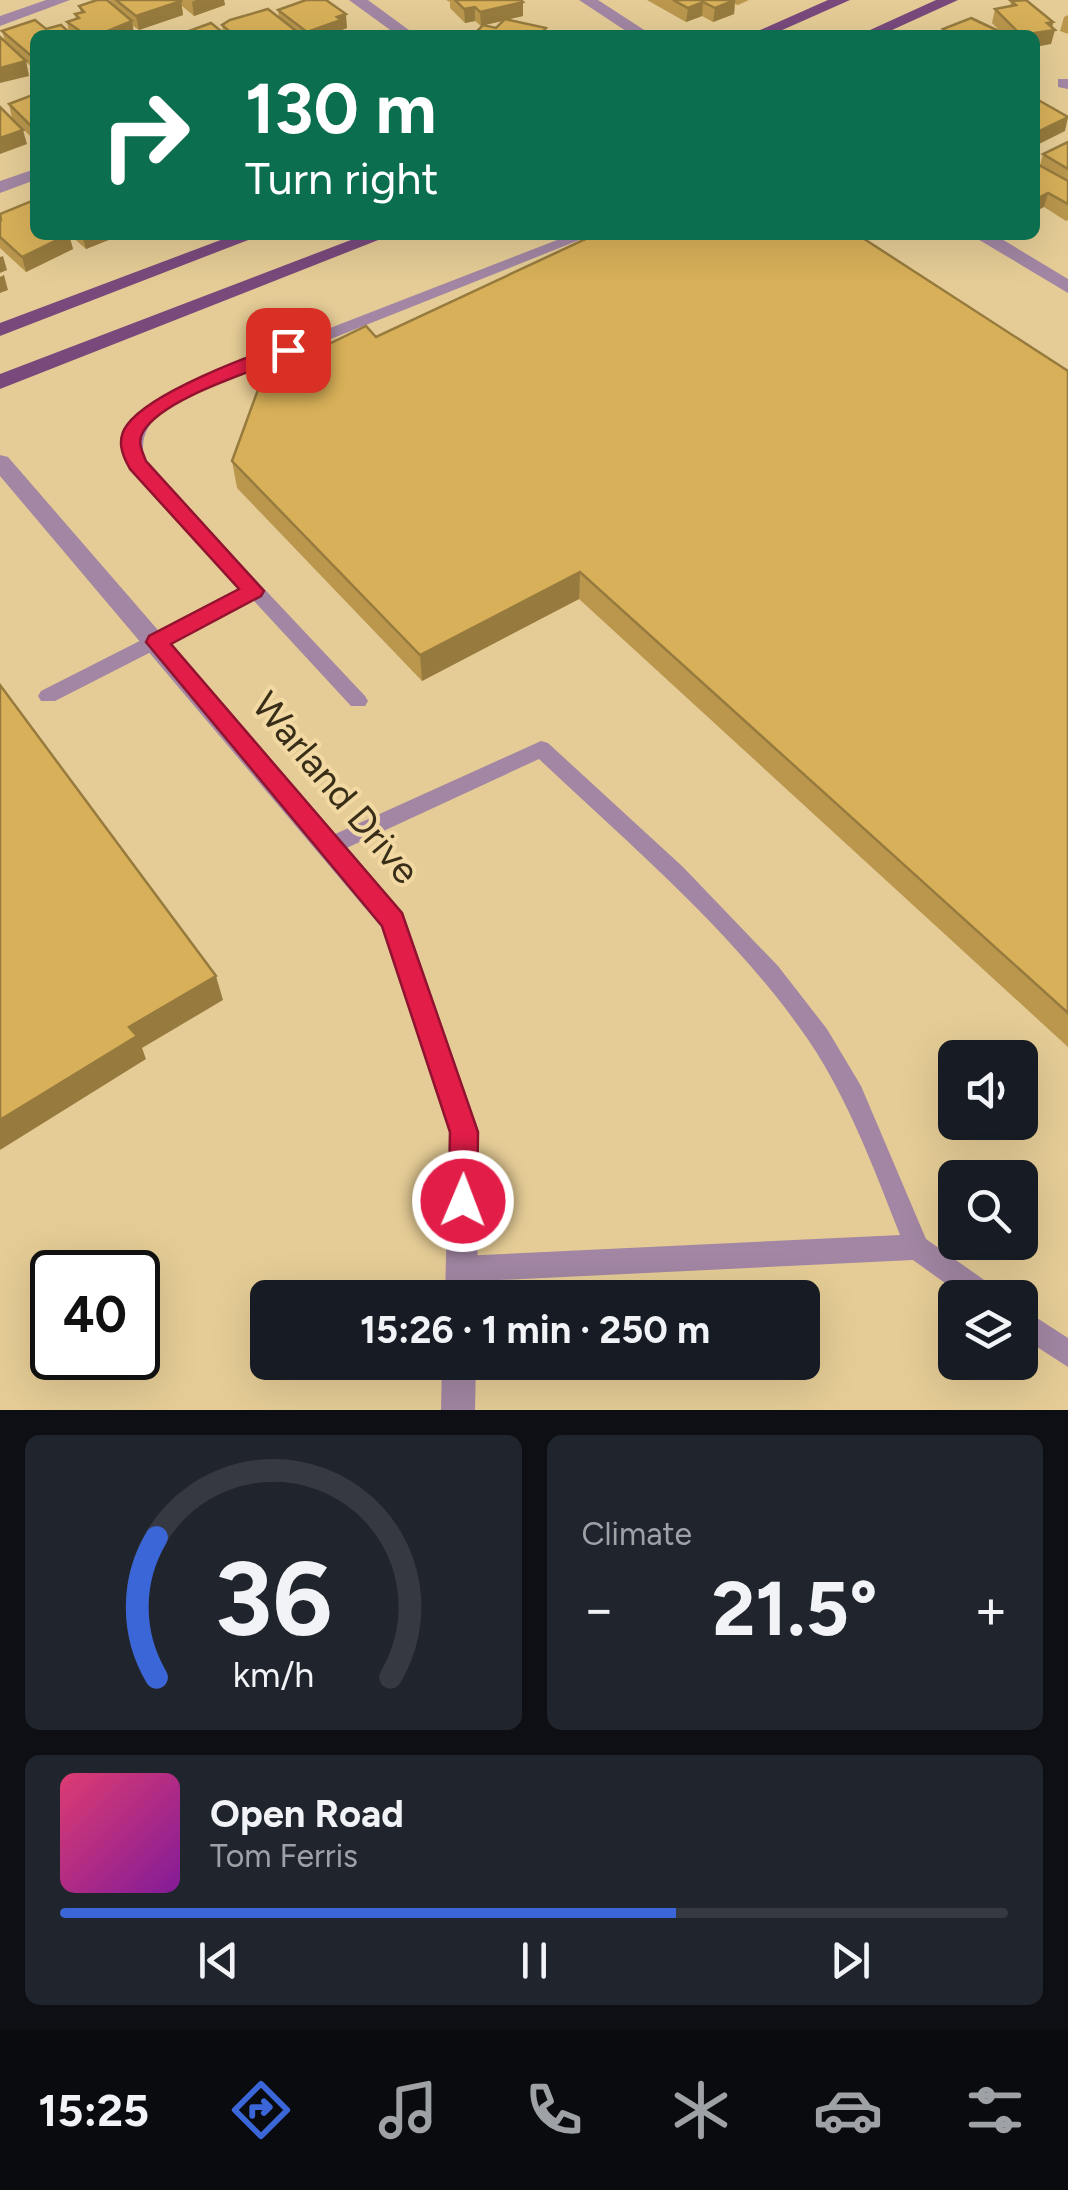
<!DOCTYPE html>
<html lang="en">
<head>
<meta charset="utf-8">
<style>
  body { margin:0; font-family:Figtree,sans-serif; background:#20242c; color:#f1f3f6; height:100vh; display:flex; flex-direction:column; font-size:38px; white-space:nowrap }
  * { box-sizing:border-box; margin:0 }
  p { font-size:32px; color:#9ea1a6 }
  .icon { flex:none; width:55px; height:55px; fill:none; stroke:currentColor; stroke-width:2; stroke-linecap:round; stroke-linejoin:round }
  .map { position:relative; height:1410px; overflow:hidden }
  .drawer { display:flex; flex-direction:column; gap:25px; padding:25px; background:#0d0f14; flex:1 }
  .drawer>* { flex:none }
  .top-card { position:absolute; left:30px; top:30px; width:1010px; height:210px; border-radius:15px; box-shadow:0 10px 40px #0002; background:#0b6e4f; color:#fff; overflow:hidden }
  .tools { position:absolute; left:938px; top:1040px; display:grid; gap:20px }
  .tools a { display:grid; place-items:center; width:100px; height:100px; border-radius:15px; background:#171b24; box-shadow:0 10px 40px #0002; font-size:50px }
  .speed { position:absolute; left:30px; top:1250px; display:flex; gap:20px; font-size:50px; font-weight:700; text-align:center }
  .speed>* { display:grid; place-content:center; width:130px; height:130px; border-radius:50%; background:#171b24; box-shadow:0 10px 40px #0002; line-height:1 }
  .speed .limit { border:5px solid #111; border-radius:15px; background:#fff; color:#111 }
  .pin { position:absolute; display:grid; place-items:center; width:85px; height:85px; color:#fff; margin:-42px; border-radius:20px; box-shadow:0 5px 15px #0006 }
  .me { position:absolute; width:110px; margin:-55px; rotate:1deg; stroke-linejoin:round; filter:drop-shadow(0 0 8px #0008) }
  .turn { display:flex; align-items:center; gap:35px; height:210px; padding:0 50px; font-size:45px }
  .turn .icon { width:130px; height:130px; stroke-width:2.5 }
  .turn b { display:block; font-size:70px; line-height:85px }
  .big { font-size:75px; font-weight:700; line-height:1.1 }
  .drawer .tile { flex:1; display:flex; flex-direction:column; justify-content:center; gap:15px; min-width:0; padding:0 35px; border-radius:15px; background:#20242c }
  .drawer .dial { align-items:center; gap:0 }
  .dial svg { height:260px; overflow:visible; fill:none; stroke:#363941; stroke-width:7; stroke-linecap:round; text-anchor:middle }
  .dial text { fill:#f1f3f6; stroke:none }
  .song { display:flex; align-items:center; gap:30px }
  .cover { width:120px; height:120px; border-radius:15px; background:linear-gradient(135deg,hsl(340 70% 55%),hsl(290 70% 35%)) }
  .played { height:10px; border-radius:5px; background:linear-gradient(90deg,#3b66d7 65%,#363941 65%) }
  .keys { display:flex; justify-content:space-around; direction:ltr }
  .heat { display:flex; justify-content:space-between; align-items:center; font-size:55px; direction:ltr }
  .drawer .tiles { flex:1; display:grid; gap:25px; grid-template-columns:1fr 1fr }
  .tile:last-child { grid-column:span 2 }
  .trip { position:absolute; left:250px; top:1280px; width:570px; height:100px; border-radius:15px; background:#171b24; box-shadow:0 10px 40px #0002; font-weight:700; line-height:100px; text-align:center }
  .tabs { display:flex; height:160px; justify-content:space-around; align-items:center; background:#090b0e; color:#9ea1a6 }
  .tabs .icon { width:70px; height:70px }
  .tabs .on { color:#3b66d7 }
  .tabs b { font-size:45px; color:#f1f3f6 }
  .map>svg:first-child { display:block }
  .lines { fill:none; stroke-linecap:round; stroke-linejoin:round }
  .service { fill:#a286a3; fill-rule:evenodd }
  .minor { fill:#a286a3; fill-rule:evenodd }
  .tertiary { fill:#a286a3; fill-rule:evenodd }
  .primary { fill:#79497c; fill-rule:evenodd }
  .wall { fill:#ba974d; fill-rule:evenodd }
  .shaded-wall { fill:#977b3e }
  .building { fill:#d8b059; stroke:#977b3e; stroke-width:2.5 }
  .route { fill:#e11d48; stroke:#92132f; stroke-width:2.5 }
  .labels { text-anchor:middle; stroke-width:8; stroke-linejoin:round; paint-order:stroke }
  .street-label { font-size:38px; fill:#392f19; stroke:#f2d9a3 }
</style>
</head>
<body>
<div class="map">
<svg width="1068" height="1410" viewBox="0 0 1068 1410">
  <rect width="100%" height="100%" fill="#e5cc96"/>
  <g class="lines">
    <path class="service" d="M570,235H592L195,393C165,409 135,423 145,462L365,696L368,701L365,706H351L253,600L55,701H41L38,696L41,691L242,589L128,464C117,419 148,403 183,385Z
      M541,741L548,743L683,867L778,966L827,1029L861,1086L926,1239L997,1289L1001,1298H966L913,1260L461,1282L452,1278L448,1269L452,1260L461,1256L900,1235C874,1169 849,1101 809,1041C735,933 633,848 539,759L338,852L330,855L322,852L319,846L322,840Z
      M1020,1307L1068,1338V1367L1020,1336Z"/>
    <path class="minor" d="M46,0H70L0,26V16Z
      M349,0H368L413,33L397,35Z
      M1058,79H1068V89L1058,87Z
      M35,169V180L0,193V181Z
      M971,235H995L1068,279V293Z"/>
    <path class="tertiary" d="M579,0H598L652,35H632Z
      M0,455L8,457L403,913L479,1132L477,1298H445L449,1132L381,927L0,476Z
      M442,1362H476L475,1410H441Z"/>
    <path class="primary" d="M828,0H850L771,35H749Z
      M936,0H958L881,35H859Z
      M234,235H261L0,336V323Z
      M364,235H391L0,389V374Z"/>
  </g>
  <path class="wall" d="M110,0H224L225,5L194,16L182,6L183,15L139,30L133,26L134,35H35V70L26,62L29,76L5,41L2,31L46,29L69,33L67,22L76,19L75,14L81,13L79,6L111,3Z
    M446,0H521L523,16L508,19L546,28V35H473L482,26H481L475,21L465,23L450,8V2ZM503,21L496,28L484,25Z
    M647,0H749L738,5L735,4L734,14L713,22L702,16L686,22Z
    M1011,1L1053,22L1051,44L1035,35H942L943,29L1001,32L992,23L995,9L1010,6Z
    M278,10L347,28L342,30V34L339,35H178L223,32L222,25L279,18Z
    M1068,15V34L1060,31L1064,17Z
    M35,94V141L12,118L9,104Z
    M1068,142V220L1066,221L1044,207L1040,165L1043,154Z
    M0,214L35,235H69L73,249L26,272L0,248Z
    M70,235H121L86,249Z
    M376,337L1068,371V1047L579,599L422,681L237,488L232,461Z"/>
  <path class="shaded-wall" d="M196,0H224L225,5L194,16L192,2Z
    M735,0L734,14L713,22L715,8Z
    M181,1L183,15L139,30L136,16Z
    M523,2V16L481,26L480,12Z
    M703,2L702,16L686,22L688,8Z
    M475,7V21L465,23L464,9Z
    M346,14L347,28L342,30V34L307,35V32Z
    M132,21L134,35H98Z
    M1053,22L1051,31L1055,30L1051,44L1035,47V35H1028L1047,23Z
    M26,61L29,76L0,83V68Z
    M1068,117L1065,131L1035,146V133Z
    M23,130L27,144L0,154V138Z
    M1048,193L1044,207L1035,212V200Z
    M67,235H69L73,249L26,272L22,257Z
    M82,235H121L86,249Z
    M3,256L7,270L0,273V257Z
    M4,275L8,290L0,293V277Z
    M580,572L579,599L422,681L420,655Z
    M216,976L223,1000L142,1048L146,1059L0,1150V1120L129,1027Z"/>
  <path class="building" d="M97,0H107L132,21L98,35H86L67,22L79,18L75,14L84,12L79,6Z
    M116,0H180L181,1L136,16Z
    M306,0H326L346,14L337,17L341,20L307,32L278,10Z
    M455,0H521L523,2L480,12L475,7L464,9Z
    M673,0H735L715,8L703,2L688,8Z
    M1026,0L1053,22L1047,23L1055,30L1021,35L995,9L1016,5L1011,1Z
    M268,9L295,30L290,32L294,35H234L222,25L230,20Z
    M971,18L1007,35H953L943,29Z
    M505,19L546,28L540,35H473L483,25L496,28Z
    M35,20L46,29L61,25L72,35H35V59L2,31Z
    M211,23L226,35H178Z
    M0,37L26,61L0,68Z
    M35,94V130L9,104Z
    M1040,101L1068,117L1035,133V103Z
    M0,107L23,130L0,138Z
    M1068,142V169L1043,154Z
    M1035,163L1068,181V204L1048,193L1035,200Z
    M34,200L35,235H67L22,257L0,237V221L1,220L0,214Z
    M594,235H858L1068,371V1013L580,572L420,655L232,461L263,376L366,326L376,337Z
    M0,685L216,976L129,1027L137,1036L0,1120Z"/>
  <path class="route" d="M288,344L298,350L295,354C258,370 163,397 143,432C137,442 142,451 146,461L264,591L261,596L171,644L402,913L478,1132L477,1201L473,1211L463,1215L453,1211L449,1201L450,1132L382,926L146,642L149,636L239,589L130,469C122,455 116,440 127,425C150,393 249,355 288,344Z"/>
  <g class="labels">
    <g class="street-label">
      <text transform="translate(336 788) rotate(50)" y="13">Warland Drive</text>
    </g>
  </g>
</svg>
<div class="tools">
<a><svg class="icon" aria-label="sound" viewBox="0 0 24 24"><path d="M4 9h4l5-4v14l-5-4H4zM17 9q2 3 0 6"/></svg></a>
<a><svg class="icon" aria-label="search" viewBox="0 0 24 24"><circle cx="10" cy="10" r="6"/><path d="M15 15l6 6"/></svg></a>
<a><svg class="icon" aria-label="layers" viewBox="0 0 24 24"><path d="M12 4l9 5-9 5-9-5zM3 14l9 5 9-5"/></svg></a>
</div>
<div class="speed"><div class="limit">40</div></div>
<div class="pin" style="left:288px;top:350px;background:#d93025"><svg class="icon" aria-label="arrive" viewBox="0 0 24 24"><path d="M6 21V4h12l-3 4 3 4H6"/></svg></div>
<svg class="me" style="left:463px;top:1201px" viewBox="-20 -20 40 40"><circle r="17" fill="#e11d48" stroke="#fff" stroke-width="3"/><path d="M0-11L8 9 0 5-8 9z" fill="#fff"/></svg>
<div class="trip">15:26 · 1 min · 250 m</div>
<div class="top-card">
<div class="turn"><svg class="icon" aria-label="right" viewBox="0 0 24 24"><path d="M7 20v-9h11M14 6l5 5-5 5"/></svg><div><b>130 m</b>Turn right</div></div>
</div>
</div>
<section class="drawer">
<div class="tiles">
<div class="tile dial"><svg viewBox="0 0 100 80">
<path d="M14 69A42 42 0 1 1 86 69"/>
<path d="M14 69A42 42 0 0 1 14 26" stroke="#3b66d7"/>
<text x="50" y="56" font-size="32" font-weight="700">36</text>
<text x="50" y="72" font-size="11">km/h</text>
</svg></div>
<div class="tile"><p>Climate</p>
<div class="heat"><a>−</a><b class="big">21.5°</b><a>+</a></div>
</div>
<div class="tile">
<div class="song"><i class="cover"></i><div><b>Open Road</b><p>Tom Ferris</p></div></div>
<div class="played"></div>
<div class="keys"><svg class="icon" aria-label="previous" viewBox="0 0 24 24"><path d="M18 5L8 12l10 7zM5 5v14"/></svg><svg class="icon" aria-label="pause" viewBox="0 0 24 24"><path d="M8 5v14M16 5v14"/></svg><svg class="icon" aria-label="next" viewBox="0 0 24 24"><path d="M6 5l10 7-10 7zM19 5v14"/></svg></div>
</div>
</div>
</section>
<nav class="tabs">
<b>15:25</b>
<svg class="icon on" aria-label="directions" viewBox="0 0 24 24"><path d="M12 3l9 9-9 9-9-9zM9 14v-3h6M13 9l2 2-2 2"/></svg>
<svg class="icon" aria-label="music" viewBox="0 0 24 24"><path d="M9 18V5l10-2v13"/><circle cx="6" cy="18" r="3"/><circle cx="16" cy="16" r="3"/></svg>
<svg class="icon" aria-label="phone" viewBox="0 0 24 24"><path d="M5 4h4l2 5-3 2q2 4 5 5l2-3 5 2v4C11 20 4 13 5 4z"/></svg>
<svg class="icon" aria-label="climate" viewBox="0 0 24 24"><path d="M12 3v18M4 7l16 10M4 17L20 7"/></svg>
<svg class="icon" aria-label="car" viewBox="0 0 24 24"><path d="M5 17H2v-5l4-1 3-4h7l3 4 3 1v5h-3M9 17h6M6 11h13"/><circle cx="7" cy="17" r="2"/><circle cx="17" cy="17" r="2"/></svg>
<svg class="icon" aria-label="filters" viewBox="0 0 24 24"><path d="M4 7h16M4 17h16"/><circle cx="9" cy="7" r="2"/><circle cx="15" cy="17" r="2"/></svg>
</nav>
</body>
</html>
